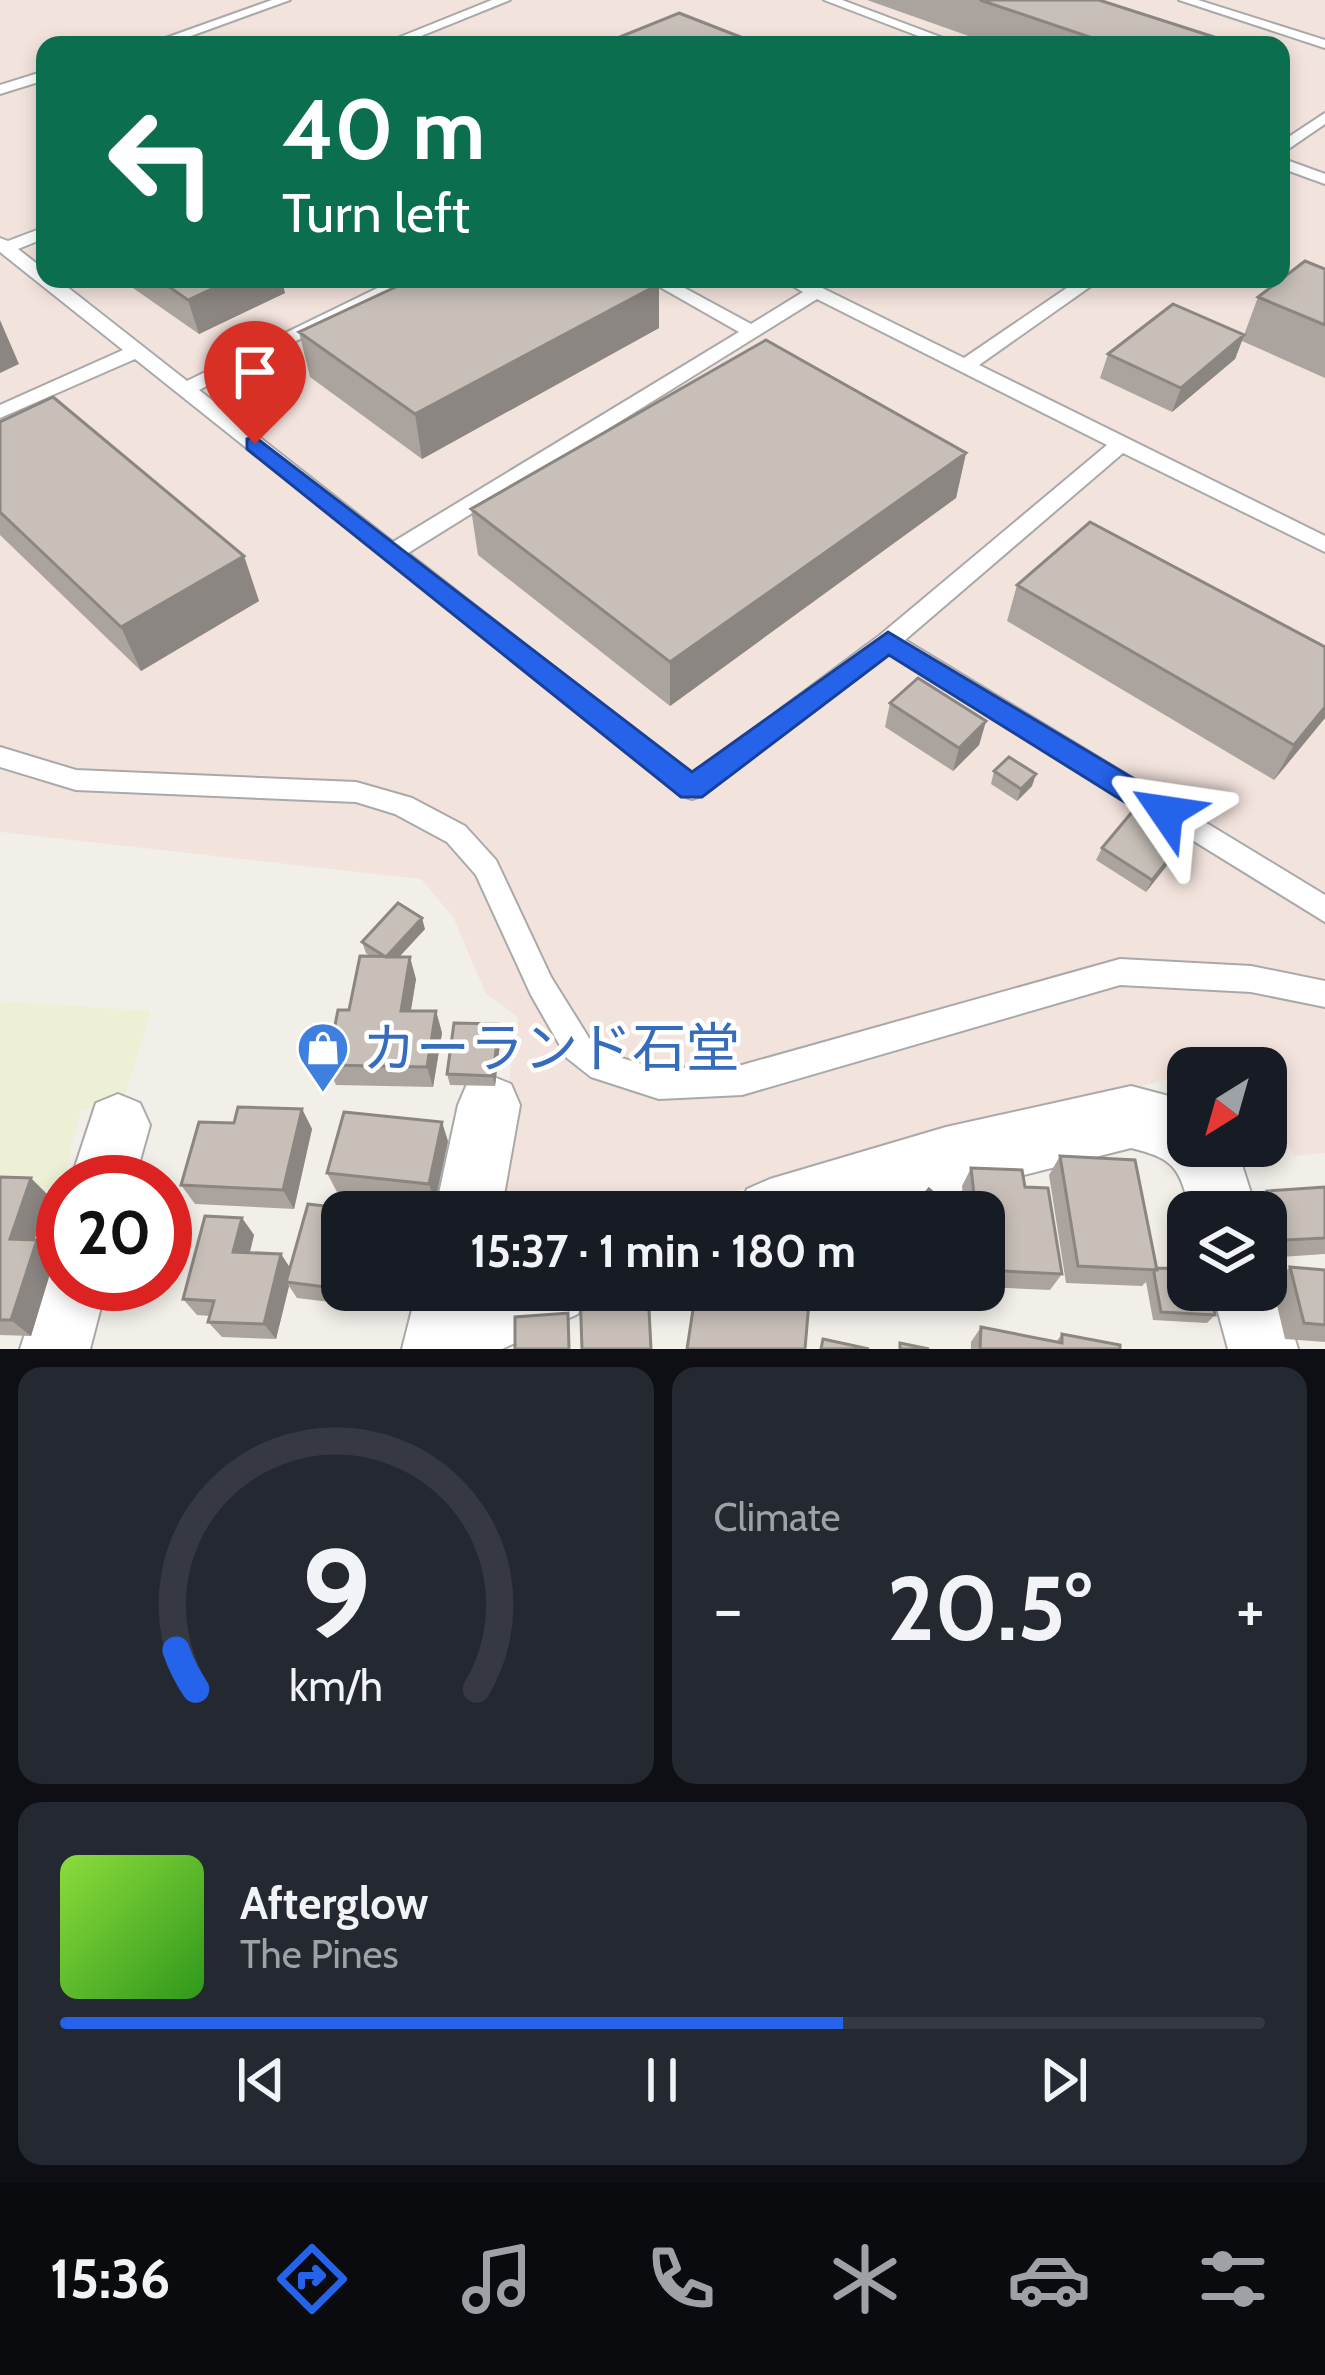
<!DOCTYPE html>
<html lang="en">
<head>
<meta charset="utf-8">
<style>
  body { margin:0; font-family:Cabin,"Noto Sans JP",sans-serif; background:#242831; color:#f1f3f6; height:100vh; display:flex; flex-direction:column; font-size:45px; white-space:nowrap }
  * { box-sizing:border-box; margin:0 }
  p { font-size:39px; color:#9ea1a6 }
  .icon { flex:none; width:66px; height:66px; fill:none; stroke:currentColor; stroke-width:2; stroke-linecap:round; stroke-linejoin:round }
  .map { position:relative; height:1349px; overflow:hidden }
  .side { display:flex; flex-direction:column; gap:18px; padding:18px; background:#0d0f14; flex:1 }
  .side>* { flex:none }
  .banner { position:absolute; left:36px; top:36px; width:1254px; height:252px; border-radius:24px; box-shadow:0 6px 18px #0003; background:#0b6e4f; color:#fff; overflow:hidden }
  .needle { width:78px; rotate:217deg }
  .controls { position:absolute; left:1167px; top:1047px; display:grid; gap:24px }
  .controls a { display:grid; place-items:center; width:120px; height:120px; border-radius:24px; background:#171b24; box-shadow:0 6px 18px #0003; font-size:60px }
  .speed { position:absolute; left:36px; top:1155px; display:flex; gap:24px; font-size:60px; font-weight:700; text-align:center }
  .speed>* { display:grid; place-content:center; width:156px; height:156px; border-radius:50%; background:#171b24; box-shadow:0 6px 18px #0003; line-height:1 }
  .speed .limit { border:18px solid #d22; background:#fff; color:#111 }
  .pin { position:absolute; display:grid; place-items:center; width:102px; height:102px; color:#fff; margin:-123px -51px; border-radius:50% 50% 50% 0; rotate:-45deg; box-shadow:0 0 12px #0007 }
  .pin .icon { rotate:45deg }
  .me { position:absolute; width:132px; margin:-66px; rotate:302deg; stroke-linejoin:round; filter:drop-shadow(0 0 9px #0008) }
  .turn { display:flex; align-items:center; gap:42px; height:252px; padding:0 48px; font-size:54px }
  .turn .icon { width:156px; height:156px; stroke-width:2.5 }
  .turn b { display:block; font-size:84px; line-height:102px }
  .big { font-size:90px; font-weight:800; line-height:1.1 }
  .side .card { flex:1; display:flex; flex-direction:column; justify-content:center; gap:18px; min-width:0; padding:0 42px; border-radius:24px; background:#242831 }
  .side .dial { align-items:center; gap:0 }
  .dial svg { height:312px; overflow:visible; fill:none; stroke:#363941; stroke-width:7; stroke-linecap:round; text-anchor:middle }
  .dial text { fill:#f1f3f6; stroke:none }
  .song { display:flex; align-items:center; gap:36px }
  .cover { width:144px; height:144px; border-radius:18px; background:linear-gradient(135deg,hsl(90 70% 55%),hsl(110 70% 35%)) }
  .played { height:12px; border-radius:6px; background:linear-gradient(90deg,#2563eb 65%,#363941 65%) }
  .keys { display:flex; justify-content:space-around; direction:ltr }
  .heat { display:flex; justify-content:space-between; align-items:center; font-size:66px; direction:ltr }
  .side .tiles { flex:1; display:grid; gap:18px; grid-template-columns:1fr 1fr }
  .card:last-child { grid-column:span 2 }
  .trip { position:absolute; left:321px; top:1191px; width:684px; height:120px; border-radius:24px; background:#171b24; box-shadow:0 6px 18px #0003; font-weight:800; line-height:120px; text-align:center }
  .dock { display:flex; height:192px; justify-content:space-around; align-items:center; background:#090b0e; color:#9ea1a6 }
  .dock .icon { width:84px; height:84px }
  .dock .current { color:#2563eb }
  .dock b { font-size:54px; color:#f1f3f6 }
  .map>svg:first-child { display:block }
  .military { fill:#f3e3dd; fill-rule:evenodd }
  .farmland { fill:#eef0d5 }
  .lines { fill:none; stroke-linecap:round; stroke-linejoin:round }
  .service-casing { stroke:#a9a9a9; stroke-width:4 }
  .minor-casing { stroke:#a9a9a9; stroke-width:4 }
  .service { fill:#fff; fill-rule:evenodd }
  .minor { fill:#fff; fill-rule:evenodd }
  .wall { fill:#aba49e }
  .shaded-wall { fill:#8b8681 }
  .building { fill:#c7bfb8; stroke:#8b8681; stroke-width:3 }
  .route { fill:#2563eb; stroke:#184099; stroke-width:3 }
  .labels { text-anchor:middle; stroke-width:9; stroke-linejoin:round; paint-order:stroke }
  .near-shop-label { font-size:54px; fill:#366cbe; stroke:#fff; text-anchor:start }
</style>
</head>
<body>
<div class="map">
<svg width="1325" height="1349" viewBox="0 0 1325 1349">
  <rect width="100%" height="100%" fill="#f2efe9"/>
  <path class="military" d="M0,0H1325V1153L1294,1156L1266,1102V1068H1248L1243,1060L1188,1068V1074L656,1212H491L518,1017L486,994L453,917L421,879L0,832ZM45,45H1281V279H45Z"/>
  <path class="farmland" d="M0,1001L151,1011L122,1105L81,1110L61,1187L0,1188Z"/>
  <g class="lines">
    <g class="service-casing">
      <path id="service" d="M272,0H290L166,45H146Z
        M492,0H510L399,45H380Z
        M824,0H842L962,45H942Z
        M1179,0H1198L1325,40V48Z
        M45,71V80L0,94V85Z
        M1325,113V124L1281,154V142Z
        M1281,158L1325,174V184L1281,168Z
        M45,227V238L18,249L45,270V279H57L187,381L396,279H419L199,390L393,542L739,332L646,279H668L751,324L803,292L781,279H804L964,358L1080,279H1101L979,365L1325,536V552L1123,453L905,640L1325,895V922L889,653L701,796L692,799L683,796L135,359L0,418V405L123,350L0,252V238L8,241ZM817,299L1107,445L880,635L692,775L408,553Z
        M0,747L76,770L356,782L412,798L465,826L496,860L551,977L589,1038L611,1055L659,1069L742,1065L1120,959L1251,966L1325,981V1007L1251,992L1120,985L742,1095L659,1099L591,1077L567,1058L531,995L476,875L447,842L395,814L356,802L76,790L0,767Z"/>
    </g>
    <g class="minor-casing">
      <path id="minor" d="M489,1075L511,1084L520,1105L501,1212H435L458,1105L467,1084Z
        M1131,1086L1188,1101V1146H1236L1257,1212H1191C1179,1168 1176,1159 1131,1148L877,1212H737L747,1189L770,1179L946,1127Z
        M118,1094L140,1103L150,1125L134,1182H70L96,1103Z
        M63,1254V1284H107L90,1349H20L49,1260Z
        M1266,1264L1280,1290L1298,1349H1228L1212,1290H1266Z
        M417,1290H588L578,1314L502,1349H402Z"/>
    </g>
    <use href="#service" class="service"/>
    <use href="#minor" class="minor"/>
  </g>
  <path class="wall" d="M867,0H1099L1239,45H994Z
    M622,36L761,45H622Z
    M1325,269V378L1242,341L1235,359L1172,412L1100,378L1108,354L1244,335L1258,297Z
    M120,279H281L285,293L199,334Z
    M659,284V328L422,459L310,377L299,332Z
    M0,422L244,556L259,601L141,671L0,535Z
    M966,453L956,498L670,706L478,555L471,509Z
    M1017,585L1325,647V718L1274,780L1007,621Z
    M890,703L986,721L979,745L953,771L885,727Z
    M994,771L1032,786L1017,801L991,784Z
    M1102,848L1176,854L1146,892L1096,860Z
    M425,929L399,957L416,979L411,1011H436L442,1033L433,1087L336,1085L327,1065L371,957L366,953L362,942Z
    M499,1024L501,1035L495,1086L450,1085L447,1074Z
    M302,1109L312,1129L294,1209L195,1204L181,1185Z
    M448,1141L435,1202L337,1192L327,1173Z
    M1060,1156L1156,1268L1215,1315L1207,1323L1153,1320L1146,1282L1142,1286L1066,1283L1049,1175Z
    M971,1168L1025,1187L1062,1274L1050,1290L984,1287V1212H965L962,1186Z
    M0,1177L49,1196L34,1240L55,1257L31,1336L0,1335Z
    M1325,1187V1254L1267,1258L1266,1212H1251L1250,1209L1267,1191Z
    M342,1212V1290H392L387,1309L297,1298L289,1286L276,1339L222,1337L208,1322L210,1316L197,1315L183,1299L242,1218L254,1235L249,1253L281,1254L290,1268Z
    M1290,1267L1325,1270V1342L1285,1339L1272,1284Z
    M683,1290H810L694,1304L683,1302Z
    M981,1327L1056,1342L1062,1334L1120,1349H971V1342Z"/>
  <path class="shaded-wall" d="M233,279H281L285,293L199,334L188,300Z
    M659,284V328L422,459L415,414Z
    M0,320L19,364L0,373Z
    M1244,335L1235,359L1172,412L1181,388Z
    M966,453L956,498L670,706V662Z
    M244,556L259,601L141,671L121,627Z
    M1325,707V718L1274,780L1294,745Z
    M986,721L979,745L953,771L959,748Z
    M1036,774L1032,786L1017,801L1021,789Z
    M1182,843L1176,854L1146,892L1152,880Z
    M422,918L425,929L389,968L386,957Z
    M410,957L416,979L407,1032L401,1011Z
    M436,1011L442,1033L433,1087L427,1067Z
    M499,1024L501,1035L495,1086L493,1076Z
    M302,1109L312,1129L294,1209L283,1190Z
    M442,1122L448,1141L435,1202L429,1184Z
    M31,1178L49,1196L29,1257L10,1239Z
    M242,1218L254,1235L246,1269L233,1252Z
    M37,1240L55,1257L31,1336L11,1320Z
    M281,1254L292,1271L286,1282L289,1286L276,1339L264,1324Z
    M380,1290H392L387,1309L379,1293Z"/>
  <path class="building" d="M980,0H1099L1239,45H1113Z
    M679,13L761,45H642L622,36Z
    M1305,261L1325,269V325L1258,297Z
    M158,279H233L188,300Z
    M413,279H649L659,284L415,414L299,332Z
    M1173,304L1244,335L1181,388L1108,354Z
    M766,340L966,453L670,662L471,509Z
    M53,397L244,556L121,627L0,512V422Z
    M1090,522L1325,647V707L1294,745L1017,585Z
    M918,678L986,721L959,748L890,703Z
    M1009,757L1036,774L1021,789L994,771Z
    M1132,812L1182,843L1152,880L1102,848Z
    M398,903L422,918L386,957L362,942Z
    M360,956L410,957L401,1011H436L427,1067L327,1065L338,1010H349Z
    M454,1023L499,1024L493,1076L447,1074Z
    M1247,1064L1249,1068L1208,1067Z
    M238,1107L302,1109L283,1190L181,1185L199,1122L234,1123Z
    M344,1112L442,1122L429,1184L327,1173Z
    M1060,1156L1135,1160L1157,1270L1078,1266Z
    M971,1168L1022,1170L1025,1187L1048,1188L1062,1274L984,1270V1212H976Z
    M0,1177L31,1178L10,1239L37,1240L11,1320H0Z
    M1325,1187V1238L1285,1240L1267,1191Z
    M929,1189L955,1212H910Z
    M308,1204L373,1212H342V1289L286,1282Z
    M205,1216L242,1218L233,1252L281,1254L264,1324L208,1322L214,1301L183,1299Z
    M1290,1267L1325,1270V1325L1304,1323Z
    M1156,1268L1188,1269V1290H1210L1215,1315L1161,1312L1154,1273Z
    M580,1290H648L651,1349H582Z
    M696,1290H810L805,1349H687Z
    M568,1313L569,1349H515V1317Z
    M981,1327L1062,1343V1334L1120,1345V1349H980Z
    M823,1339L869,1349H821Z
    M900,1343L929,1349H900Z"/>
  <path class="route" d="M255,437L692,772L888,632L1176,804L1181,812L1176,821H1155L889,655L702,797H681L247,449V439Z"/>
  <defs>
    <g id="shop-pin" transform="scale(2.7)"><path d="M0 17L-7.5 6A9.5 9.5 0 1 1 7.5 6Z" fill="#3f7fe0" stroke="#fff"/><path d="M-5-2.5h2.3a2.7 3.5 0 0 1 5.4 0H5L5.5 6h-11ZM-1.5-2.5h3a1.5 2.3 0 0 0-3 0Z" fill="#fff"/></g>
  </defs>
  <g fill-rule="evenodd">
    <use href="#shop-pin" x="323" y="1048"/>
  </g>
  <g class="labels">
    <g class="near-shop-label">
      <text x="362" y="1067">カーランド石堂</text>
    </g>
  </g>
</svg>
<div class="controls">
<a><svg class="needle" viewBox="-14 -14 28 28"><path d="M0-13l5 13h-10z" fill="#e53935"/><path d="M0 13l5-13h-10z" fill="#9ea1a6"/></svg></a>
<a><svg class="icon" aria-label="layers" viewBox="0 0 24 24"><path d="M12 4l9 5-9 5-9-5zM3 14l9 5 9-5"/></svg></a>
</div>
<div class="speed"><div class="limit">20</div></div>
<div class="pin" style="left:255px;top:444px;background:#d93025"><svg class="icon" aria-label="arrive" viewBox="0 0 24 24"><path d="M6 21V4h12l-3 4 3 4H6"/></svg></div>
<svg class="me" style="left:1166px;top:812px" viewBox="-20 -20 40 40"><path d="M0-17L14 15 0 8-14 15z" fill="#2563eb" stroke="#fff" stroke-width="4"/></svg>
<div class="trip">15:37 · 1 min · 180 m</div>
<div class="banner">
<div class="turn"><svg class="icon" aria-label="left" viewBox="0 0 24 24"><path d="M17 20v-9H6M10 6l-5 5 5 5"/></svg><div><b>40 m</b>Turn left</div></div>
</div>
</div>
<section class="side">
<div class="tiles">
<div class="card dial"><svg viewBox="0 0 100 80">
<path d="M14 69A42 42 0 1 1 86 69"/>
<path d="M14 69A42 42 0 0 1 9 59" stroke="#2563eb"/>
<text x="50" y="56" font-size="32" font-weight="700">9</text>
<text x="50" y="72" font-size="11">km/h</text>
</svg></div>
<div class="card"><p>Climate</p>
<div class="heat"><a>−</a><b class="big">20.5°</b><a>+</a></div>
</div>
<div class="card">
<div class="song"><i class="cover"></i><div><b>Afterglow</b><p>The Pines</p></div></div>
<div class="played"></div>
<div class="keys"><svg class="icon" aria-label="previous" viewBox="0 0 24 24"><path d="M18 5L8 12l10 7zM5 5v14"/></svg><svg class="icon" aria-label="pause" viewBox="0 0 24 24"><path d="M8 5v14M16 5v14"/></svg><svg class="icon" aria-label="next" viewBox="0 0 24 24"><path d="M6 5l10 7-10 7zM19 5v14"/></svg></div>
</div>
</div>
</section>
<nav class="dock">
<b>15:36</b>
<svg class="icon current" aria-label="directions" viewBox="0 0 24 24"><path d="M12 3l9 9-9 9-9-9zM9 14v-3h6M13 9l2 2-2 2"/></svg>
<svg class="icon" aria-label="music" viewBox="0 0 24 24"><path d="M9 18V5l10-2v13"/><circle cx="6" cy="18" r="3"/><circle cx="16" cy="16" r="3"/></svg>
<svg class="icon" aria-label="phone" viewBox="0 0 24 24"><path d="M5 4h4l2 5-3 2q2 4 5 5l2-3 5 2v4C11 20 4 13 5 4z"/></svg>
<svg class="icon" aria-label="climate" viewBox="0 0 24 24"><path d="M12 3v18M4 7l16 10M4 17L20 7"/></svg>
<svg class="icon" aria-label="car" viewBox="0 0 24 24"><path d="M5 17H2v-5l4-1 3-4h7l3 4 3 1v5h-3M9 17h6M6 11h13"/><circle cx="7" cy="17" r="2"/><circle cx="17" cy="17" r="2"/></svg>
<svg class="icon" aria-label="filters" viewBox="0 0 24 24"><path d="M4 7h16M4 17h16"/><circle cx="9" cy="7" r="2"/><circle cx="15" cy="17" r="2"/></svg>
</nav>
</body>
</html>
